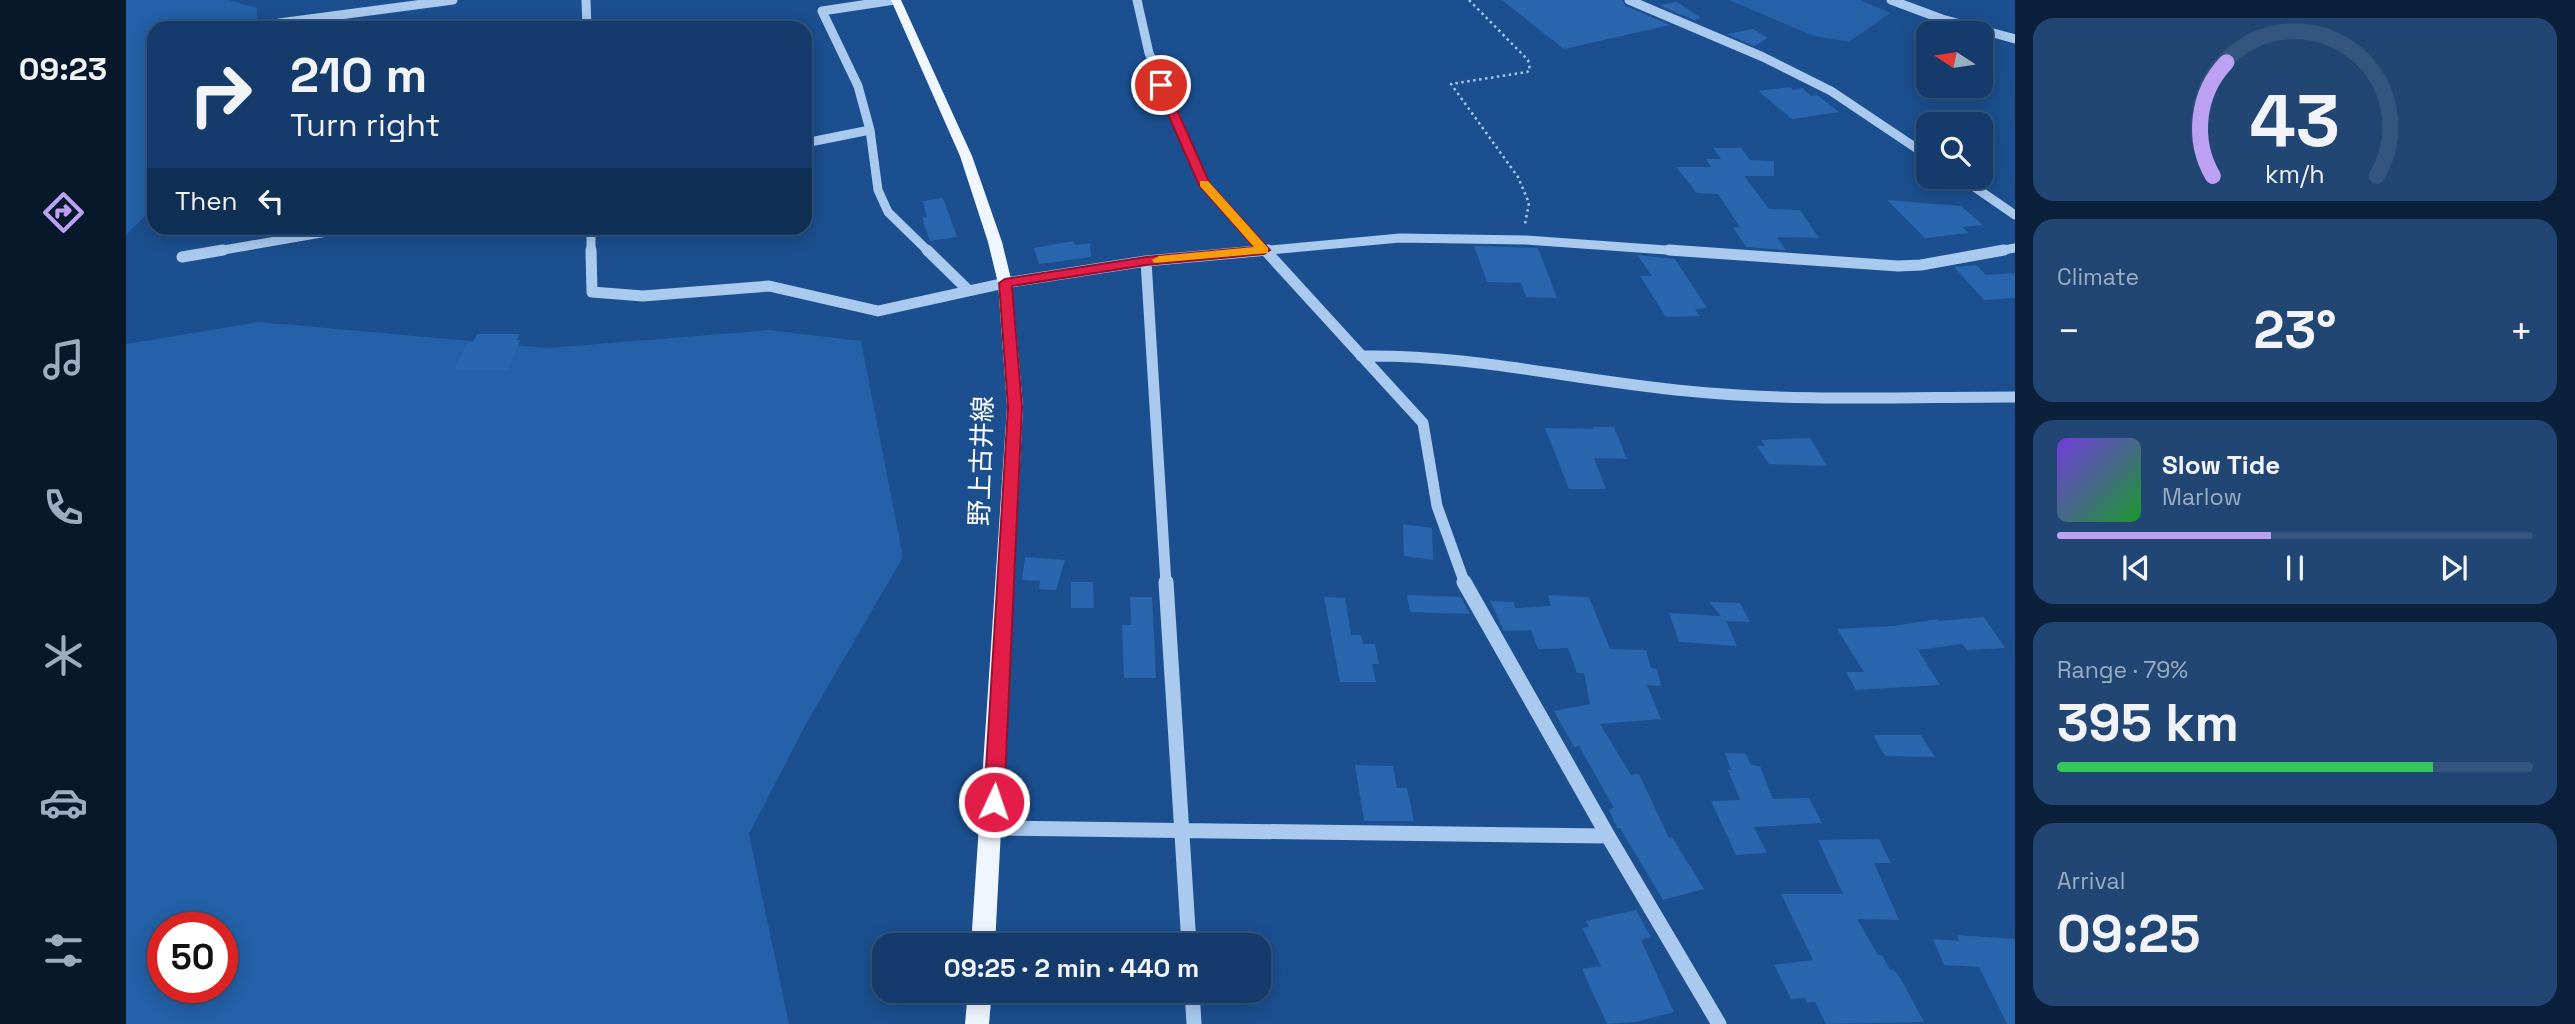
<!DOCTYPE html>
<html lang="en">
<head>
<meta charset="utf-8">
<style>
  body { margin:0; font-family:"Space Grotesk","Noto Sans JP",sans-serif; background:#214673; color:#f1f3f6; height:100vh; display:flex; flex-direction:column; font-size:26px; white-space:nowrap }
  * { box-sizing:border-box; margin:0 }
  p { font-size:23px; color:#9dadc1 }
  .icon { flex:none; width:38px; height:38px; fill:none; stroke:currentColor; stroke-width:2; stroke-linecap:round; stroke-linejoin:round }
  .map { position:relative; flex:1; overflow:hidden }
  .side { display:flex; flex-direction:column; gap:18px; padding:18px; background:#0b203b; width:560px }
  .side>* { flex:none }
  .hud { position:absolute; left:21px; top:21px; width:665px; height:214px; border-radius:21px; box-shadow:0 4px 18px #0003,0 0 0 2px #33557e; background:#143b6b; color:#f1f3f6; overflow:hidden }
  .needle { width:46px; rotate:282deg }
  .controls { position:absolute; left:1790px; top:21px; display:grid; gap:14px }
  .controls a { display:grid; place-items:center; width:77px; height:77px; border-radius:14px; background:#143b6b; box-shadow:0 4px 18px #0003,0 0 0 2px #33557e; font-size:35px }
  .speed { position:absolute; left:21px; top:912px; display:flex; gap:14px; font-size:35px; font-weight:700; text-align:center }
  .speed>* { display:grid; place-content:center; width:91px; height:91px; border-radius:50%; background:#143b6b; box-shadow:0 4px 18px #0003,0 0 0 2px #33557e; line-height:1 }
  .speed .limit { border:10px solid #d22; background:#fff; color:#111 }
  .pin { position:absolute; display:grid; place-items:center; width:60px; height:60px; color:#fff; margin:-30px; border:4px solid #fff; border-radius:50%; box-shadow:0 2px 7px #0007 }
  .me { position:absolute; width:77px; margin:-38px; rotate:3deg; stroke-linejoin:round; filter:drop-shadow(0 0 5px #0008) }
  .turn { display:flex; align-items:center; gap:24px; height:147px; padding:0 28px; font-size:32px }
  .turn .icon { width:91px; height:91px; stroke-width:2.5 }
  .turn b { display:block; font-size:49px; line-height:60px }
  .then { display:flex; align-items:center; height:66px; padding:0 28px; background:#0003; gap:14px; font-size:26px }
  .big { font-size:52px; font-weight:600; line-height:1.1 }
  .side .widget { flex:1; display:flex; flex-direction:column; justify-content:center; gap:10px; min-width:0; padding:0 24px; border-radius:21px; background:#214673 }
  .side .dial { align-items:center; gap:0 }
  .dial svg { height:182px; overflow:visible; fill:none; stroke:#33557e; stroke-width:7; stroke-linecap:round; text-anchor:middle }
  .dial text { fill:#f1f3f6; stroke:none }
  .song { display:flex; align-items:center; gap:21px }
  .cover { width:84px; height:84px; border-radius:10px; background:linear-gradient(135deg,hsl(260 70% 55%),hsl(130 70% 35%)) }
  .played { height:7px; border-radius:4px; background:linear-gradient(90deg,#bca0f2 45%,#33557e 45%) }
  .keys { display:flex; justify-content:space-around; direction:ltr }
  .heat { display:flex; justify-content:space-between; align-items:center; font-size:38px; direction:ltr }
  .charge { height:10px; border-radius:5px; background:linear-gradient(90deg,#34c759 79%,#33557e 0) }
  .trip { position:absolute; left:746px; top:933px; width:399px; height:70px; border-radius:21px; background:#143b6b; box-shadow:0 4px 18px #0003,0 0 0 2px #33557e; font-weight:600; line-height:70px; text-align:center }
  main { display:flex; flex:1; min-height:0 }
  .dock { display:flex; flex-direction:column; width:126px; justify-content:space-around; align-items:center; background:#08182b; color:#9dadc1 }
  .dock .icon { width:49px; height:49px }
  .dock .current { color:#bca0f2 }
  .dock b { font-size:32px; color:#f1f3f6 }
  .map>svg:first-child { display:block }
  .green { fill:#2461a8; fill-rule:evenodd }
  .building { fill:#2a66ad }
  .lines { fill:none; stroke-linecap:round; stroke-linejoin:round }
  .path { stroke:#a9c9ee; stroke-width:2.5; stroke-dasharray:2.5 3.5; stroke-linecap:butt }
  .minor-far2 { stroke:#a9c9ee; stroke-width:9 }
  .minor-far1 { stroke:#a9c9ee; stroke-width:11 }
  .minor { stroke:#a9c9ee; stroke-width:15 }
  .major { fill:#f0f6ff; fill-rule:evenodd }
  .route { fill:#e11d48; stroke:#92132f; stroke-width:2 }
  .slow { fill:#f59e0b }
  .labels { text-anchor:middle; stroke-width:7; stroke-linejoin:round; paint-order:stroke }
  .street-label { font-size:26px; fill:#fff; stroke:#1b4f8f }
</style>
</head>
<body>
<main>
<nav class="dock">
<b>09:23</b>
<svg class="icon current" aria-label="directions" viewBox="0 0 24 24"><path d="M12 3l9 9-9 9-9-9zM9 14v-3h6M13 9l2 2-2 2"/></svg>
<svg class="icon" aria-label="music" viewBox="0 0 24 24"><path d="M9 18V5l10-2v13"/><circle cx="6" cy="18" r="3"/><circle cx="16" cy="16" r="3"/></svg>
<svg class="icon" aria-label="phone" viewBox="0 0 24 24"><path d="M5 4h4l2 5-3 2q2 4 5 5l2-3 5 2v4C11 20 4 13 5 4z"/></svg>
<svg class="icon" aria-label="climate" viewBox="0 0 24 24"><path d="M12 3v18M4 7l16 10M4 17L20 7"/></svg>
<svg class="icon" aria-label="car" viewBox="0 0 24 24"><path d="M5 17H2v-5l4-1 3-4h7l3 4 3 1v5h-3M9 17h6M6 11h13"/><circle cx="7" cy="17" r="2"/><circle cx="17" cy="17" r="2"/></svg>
<svg class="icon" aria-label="filters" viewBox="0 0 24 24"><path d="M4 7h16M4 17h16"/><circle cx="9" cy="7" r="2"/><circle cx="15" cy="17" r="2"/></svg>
</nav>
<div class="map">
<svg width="1889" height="1024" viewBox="0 0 1889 1024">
  <rect width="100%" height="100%" fill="#1b4f8f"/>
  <path class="green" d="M0,0H103L131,8L130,28H28V207L0,235Z
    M1603,0H1734L1764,13L1723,42L1687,36Z
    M133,322L422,348L643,330L735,341L777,557L680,724L623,834L663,1024H0V344ZM37,928H96V987H37Z"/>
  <path class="building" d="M1376,0H1496L1500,6L1544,25L1438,49Z
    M1551,2L1575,18L1568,20L1533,5Z
    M1627,29L1642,38L1628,46L1601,34Z
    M1664,87L1667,90L1676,88L1685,96L1691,95L1713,112L1666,119L1632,91Z
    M1587,148H1615L1624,160L1648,161V176H1618L1643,209L1674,210L1693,238L1651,237L1660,250L1620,247L1607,227H1614L1592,194L1571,193L1550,167H1585L1580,159H1595Z
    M817,198L831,237L804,241L798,225L797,218L801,217L797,201Z
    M1761,200L1835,206L1857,225L1836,227L1843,233L1799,238Z
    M947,241L949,245L964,243L965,257L913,264L908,248Z
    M1348,246L1412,248L1431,298L1400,297L1395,283L1361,282Z
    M1511,255L1549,259L1581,308L1569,309L1574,316L1540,317L1514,276H1526Z
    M1850,265L1860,275L1889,273V298L1858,300L1828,267Z
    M351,334H394L391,340H394L393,344L381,370H328L342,342H347Z
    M1467,427H1488L1501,459L1468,458L1480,489H1443L1419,428L1468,429Z
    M1684,438L1701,466L1643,464L1631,446H1639L1635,440Z
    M1277,524L1306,528L1307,560L1278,556Z
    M899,557L939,560L930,590L913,589L914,581L896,580Z
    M945,582H967L968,608H945Z
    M1281,595L1335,597L1344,614L1284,612Z
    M1422,595L1463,597L1484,649L1520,650L1525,668L1531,669L1535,686L1521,685L1535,719L1474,724L1505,775L1513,774L1543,838L1546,837L1578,889L1537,900L1494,828H1491L1483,809L1488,808L1453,746L1448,747L1428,711L1464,704L1458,673H1451L1442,648L1412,649L1405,630L1378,631L1364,601L1388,602L1389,608L1425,606Z
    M1004,597H1026L1030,678H998L996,625H1005Z
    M1198,597L1219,598L1225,635H1235L1237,644H1249L1253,664H1246L1250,682H1214Z
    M1583,602L1614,603L1624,622L1600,621L1611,646L1553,642L1543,613L1595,616Z
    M1858,617L1879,648L1841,650L1836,644L1792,650L1814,685L1730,690L1720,672H1738L1711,629L1768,626L1811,619L1813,621Z
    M1747,735H1795L1809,757L1759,756Z
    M1599,753L1620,754L1625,765L1634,766L1647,799L1683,798L1696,823L1628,827L1641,853L1610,855L1585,801L1614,800L1602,770H1605Z
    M1229,765L1267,766L1271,788H1281L1288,821H1238Z
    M1753,839L1765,863H1748L1773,920L1731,919L1752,955H1756L1764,970H1768L1775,979L1798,1022L1700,1024L1689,1002L1681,1003L1679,998L1665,999L1648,965L1687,960L1655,894H1717L1692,840Z
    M1510,910L1525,937L1515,940L1548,1012L1510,1022L1481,1024L1456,969L1475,966L1456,928L1463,927L1460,921Z
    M1831,935L1889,939V1024H1881L1853,967L1818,965L1807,939L1833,941Z"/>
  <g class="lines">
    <path class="path" d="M1343,0L1402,60L1404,70L1401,72L1325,84L1392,177L1403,203L1399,224"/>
    <path class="minor-far2" d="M460,0L461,28
      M769,0L696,11L732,86L744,130L752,190L762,212L803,252
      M1011,0L1023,53L1079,185L1140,252
      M1503,0L1637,57L1705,91L1802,156
      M1765,0L1816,19L1889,39
      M153,23L327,0
      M679,143L744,130
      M1834,177L1889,215
      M465,228V252
      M86,252L224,228
      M1122,252L1274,238L1400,240L1568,252
      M1868,252L1889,248"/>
    <path class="minor-far1" d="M465,250L466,292L517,296L643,286L752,311L879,283L1020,261L1142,250
      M801,250L842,290
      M1139,250L1297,423L1311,506L1339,584
      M1543,250L1772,266L1795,265L1878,250
      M56,257L97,250
      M1020,261L1040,584
      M1235,356C1345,354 1452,381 1561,391C1670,402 1780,397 1889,397"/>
    <path class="minor" d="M1040,582L1063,945
      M1338,582L1482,836L1593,1024
      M866,828L1482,836
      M1066,990L1068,1024"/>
    <path class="major" d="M765,0H775L846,156L876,242L886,283L897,407L869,945H845L881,407L872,283L862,242L834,156Z
      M842,990H866L863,1024H839Z"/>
  </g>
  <path class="route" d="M1035,82L1040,85L1084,184L1144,250L1138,254L1020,265L886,286L896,407L878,802L875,809L868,812L861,809L858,802L882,407L873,283L879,279L1020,257L1128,247L1073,185L1029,85Z"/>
  <path class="slow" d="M1074,181H1082L1142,248V253L1028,263L1026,260L1033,256L1128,247L1074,186Z"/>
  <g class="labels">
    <g class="street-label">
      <text transform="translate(855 461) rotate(-88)" y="9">野上古井線</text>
    </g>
  </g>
</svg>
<div class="controls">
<a><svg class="needle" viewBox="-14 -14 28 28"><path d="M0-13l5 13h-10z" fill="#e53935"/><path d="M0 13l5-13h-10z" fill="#9dadc1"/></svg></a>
<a><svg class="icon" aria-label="search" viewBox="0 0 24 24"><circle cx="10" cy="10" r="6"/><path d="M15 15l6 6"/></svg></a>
</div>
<div class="speed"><div class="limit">50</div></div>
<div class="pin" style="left:1035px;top:85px;background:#d93025"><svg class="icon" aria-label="arrive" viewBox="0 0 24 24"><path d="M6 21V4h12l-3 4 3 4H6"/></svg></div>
<svg class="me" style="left:868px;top:802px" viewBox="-20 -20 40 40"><circle r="17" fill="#e11d48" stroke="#fff" stroke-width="3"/><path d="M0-11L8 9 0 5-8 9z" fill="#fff"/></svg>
<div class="trip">09:25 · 2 min · 440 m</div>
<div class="hud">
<div class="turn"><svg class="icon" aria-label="right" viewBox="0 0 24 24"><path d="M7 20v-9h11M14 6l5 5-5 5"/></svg><div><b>210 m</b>Turn right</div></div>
<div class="then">Then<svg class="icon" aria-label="left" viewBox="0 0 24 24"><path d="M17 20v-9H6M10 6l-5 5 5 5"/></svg></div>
</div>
</div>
<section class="side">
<div class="widget dial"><svg viewBox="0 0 100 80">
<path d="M14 69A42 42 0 1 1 86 69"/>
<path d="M14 69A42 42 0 0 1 20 19" stroke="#bca0f2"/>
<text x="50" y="56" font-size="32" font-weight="700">43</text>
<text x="50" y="72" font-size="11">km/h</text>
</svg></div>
<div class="widget"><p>Climate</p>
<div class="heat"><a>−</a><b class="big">23°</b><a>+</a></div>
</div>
<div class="widget">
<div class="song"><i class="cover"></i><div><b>Slow Tide</b><p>Marlow</p></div></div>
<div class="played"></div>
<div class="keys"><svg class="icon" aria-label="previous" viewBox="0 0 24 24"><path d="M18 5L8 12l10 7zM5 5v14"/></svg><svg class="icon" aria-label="pause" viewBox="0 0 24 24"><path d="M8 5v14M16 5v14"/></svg><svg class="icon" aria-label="next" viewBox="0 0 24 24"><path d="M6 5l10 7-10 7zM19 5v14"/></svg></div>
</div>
<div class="widget"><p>Range · 79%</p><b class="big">395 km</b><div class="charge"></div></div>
<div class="widget"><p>Arrival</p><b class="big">09:25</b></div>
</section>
</main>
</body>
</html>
